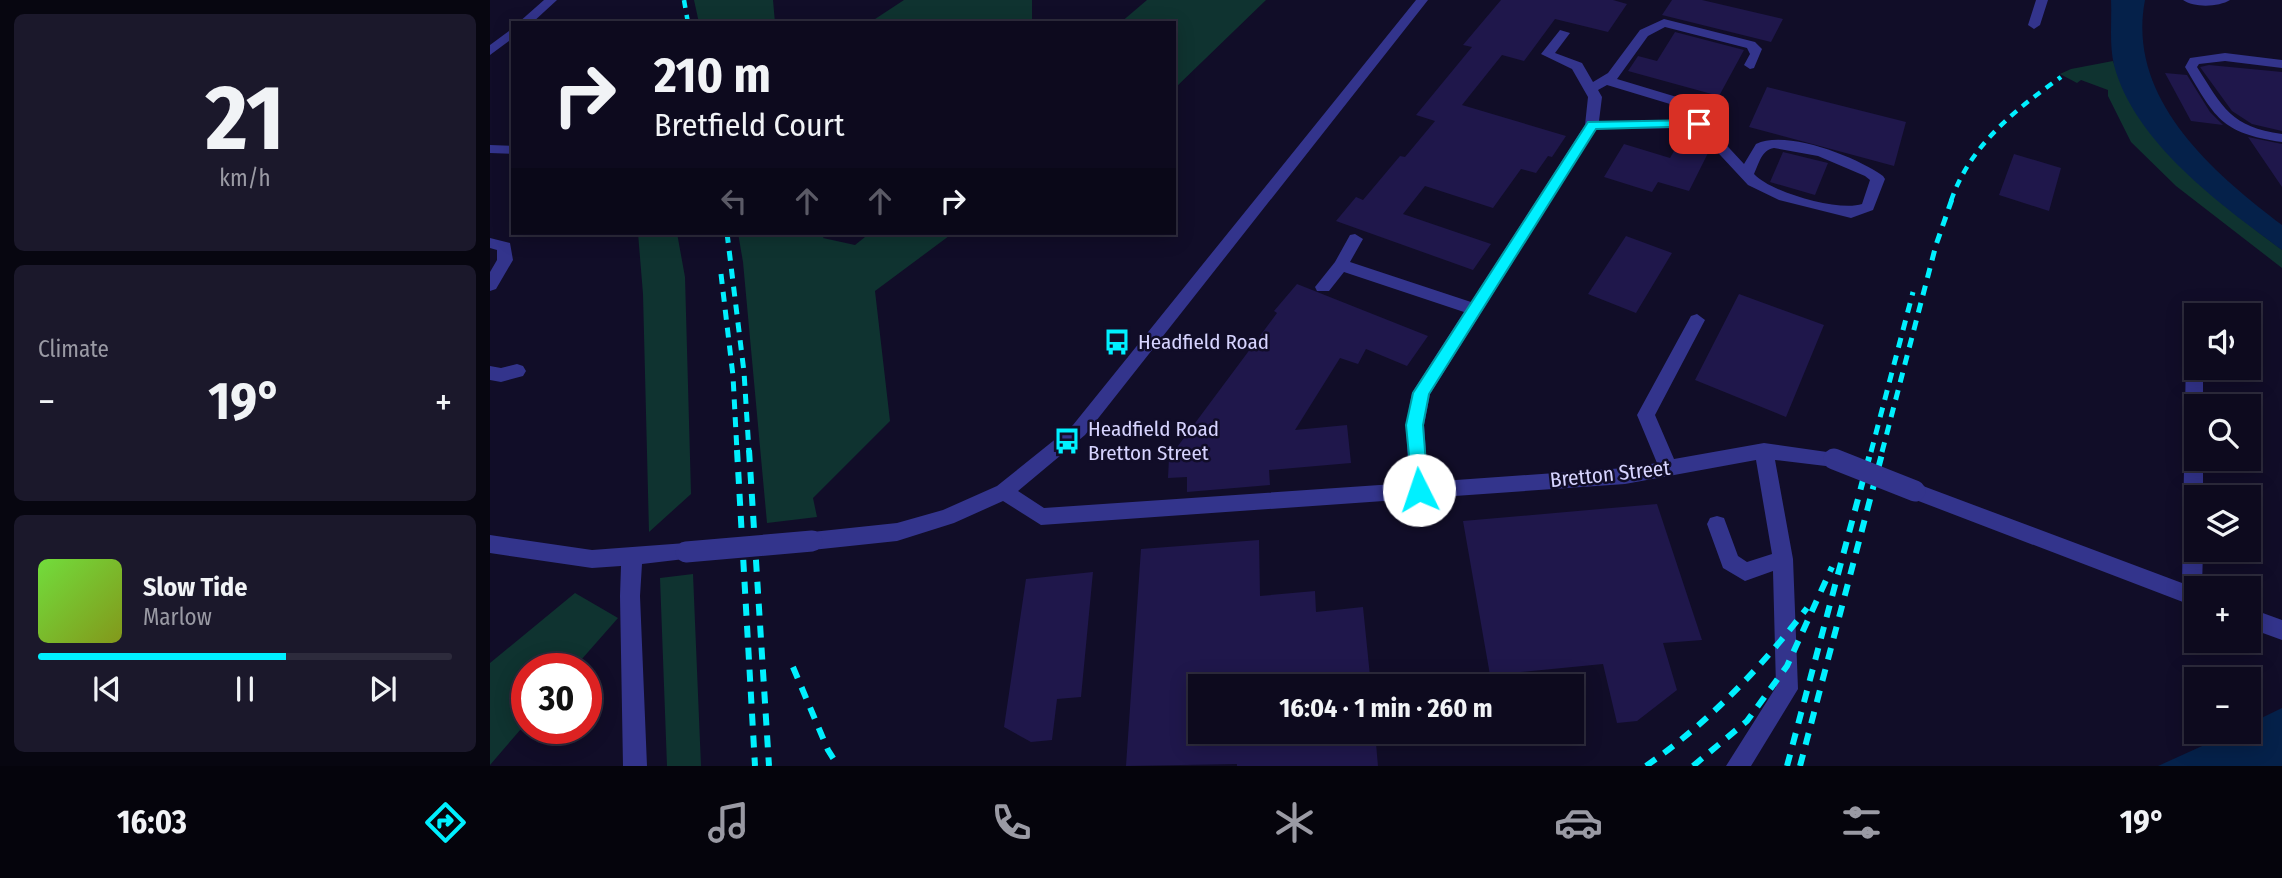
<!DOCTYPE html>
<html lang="en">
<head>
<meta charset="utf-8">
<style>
  body { margin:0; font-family:"Fira Sans Condensed",sans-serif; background:#1b182b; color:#f1f3f6; height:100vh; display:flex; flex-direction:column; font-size:26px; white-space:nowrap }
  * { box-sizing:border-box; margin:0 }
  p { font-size:23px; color:#9a9aa4 }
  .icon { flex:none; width:38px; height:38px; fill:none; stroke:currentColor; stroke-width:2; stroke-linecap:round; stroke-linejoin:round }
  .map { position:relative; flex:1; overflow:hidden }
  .panel { display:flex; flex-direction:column; gap:14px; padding:14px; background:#070610; width:490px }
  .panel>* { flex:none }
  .hud { position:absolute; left:21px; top:21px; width:665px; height:214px; border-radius:0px; box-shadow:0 4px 18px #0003,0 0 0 2px #2d2b3c; background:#0d0a1e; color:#f1f3f6; overflow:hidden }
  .controls { position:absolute; left:1694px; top:303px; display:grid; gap:14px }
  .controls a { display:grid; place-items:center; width:77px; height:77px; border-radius:0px; background:#0d0a1e; box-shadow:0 4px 18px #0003,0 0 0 2px #2d2b3c; font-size:35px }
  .speed { position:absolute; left:21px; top:653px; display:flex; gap:14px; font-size:35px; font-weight:700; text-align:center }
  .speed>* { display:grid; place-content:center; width:91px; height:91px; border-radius:50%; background:#0d0a1e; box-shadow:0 4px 18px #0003,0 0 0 2px #2d2b3c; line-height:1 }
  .speed .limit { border:10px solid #d22; background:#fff; color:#111 }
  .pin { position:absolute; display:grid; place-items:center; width:60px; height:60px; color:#fff; margin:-30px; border-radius:14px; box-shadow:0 4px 10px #0006 }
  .me { position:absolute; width:77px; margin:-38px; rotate:356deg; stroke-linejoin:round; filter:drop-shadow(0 0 5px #0008) }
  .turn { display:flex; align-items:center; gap:24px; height:147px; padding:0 28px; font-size:32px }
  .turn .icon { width:91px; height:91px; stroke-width:2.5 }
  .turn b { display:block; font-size:49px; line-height:60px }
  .lanes { display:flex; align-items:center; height:66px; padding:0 28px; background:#0003; justify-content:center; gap:35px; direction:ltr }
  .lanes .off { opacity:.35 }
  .big { font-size:52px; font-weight:700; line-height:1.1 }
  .panel .widget { flex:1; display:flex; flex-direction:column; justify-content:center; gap:10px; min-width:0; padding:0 24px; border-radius:10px; background:#1b182b }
  .panel .dial { align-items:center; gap:0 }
  .dial b { font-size:91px; line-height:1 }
  .song { display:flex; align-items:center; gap:21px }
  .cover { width:84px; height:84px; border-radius:10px; background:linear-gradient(135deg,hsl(100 70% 55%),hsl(70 70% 35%)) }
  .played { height:7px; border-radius:4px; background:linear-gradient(90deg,#00f0ff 60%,#2d2b3c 60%) }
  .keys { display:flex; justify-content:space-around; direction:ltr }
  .heat { display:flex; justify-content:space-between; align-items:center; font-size:38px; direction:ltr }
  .trip { position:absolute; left:698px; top:674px; width:396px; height:70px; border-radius:0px; background:#0d0a1e; box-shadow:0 4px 18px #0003,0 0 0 2px #2d2b3c; font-weight:700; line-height:70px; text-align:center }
  .menu { display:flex; height:112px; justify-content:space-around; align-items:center; background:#05040c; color:#9a9aa4 }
  .menu .icon { width:49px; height:49px }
  .menu .active { color:#00f0ff }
  .menu b { font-size:32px; color:#f1f3f6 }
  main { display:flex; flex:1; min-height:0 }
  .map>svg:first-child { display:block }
  .green { fill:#0f3330 }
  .water { fill:#05214a }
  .building { fill:#1f174b }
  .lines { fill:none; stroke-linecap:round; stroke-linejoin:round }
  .minor { fill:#33348c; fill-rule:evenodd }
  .rail-far2 { stroke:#00f0ff; stroke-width:4.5; stroke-dasharray:8 7; stroke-linecap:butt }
  .rail-far1 { stroke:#00f0ff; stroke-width:5; stroke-dasharray:10 8; stroke-linecap:butt }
  .rail { stroke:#00f0ff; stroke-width:6; stroke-dasharray:12 10; stroke-linecap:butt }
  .minor-bridge { stroke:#33348c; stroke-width:21 }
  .route { fill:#00f0ff; stroke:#009ca6; stroke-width:2 }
  .labels { text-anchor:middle; stroke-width:5; stroke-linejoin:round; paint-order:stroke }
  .poi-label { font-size:21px; fill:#d7d4ff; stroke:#110d28; text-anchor:start }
  .street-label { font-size:21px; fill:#d7d4ff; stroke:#110d28 }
</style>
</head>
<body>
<main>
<section class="panel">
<div class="widget dial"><b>21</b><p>km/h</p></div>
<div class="widget"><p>Climate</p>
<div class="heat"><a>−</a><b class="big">19°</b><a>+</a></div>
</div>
<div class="widget">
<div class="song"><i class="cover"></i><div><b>Slow Tide</b><p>Marlow</p></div></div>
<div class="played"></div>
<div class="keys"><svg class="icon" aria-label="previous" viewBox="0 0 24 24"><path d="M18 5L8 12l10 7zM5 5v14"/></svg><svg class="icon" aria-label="pause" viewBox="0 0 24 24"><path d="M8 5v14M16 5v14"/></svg><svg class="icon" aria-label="next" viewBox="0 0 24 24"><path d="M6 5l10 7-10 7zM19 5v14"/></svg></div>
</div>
</section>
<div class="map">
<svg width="1792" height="766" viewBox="0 0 1792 766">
  <rect width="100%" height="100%" fill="#110d28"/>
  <path class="green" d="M204,0H283L285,23H209Z
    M414,0H542V23H379Z
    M657,0H776L684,89V23H630Z
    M1623,61C1627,72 1634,84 1639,95C1673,163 1733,205 1792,250V268L1686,186L1641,142L1618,96V90L1591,80L1587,83L1570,74L1581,69Z
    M148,233H187L195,277L201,494L159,532L153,294Z
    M248,233H328L330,235V233H336L333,238L365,245L380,233H463L385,291L400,421L323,498L327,517L277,523L253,262Z
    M203,574L211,766H177L170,578Z
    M85,593L128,618L84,668H37V722L0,765V663Z"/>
  <path class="water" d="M1621,0H1655C1636,98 1722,172 1792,225V250C1731,205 1644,142 1624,65C1619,44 1622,21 1621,0Z
    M1792,708V766H1668L1743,732H1759V724Z"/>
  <path class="building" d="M1011,0H1123L1137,4L1118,32L1065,19L1034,61L1012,55L972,105L1076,136L1062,157L1058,156L1046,173L1031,169L1003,208L935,186L913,214L1001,244L983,270L846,221L866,197L873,200L910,156L915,157L945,121L926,115L982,47L973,45Z
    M1182,0H1212L1293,19L1281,42L1172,15Z
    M1185,32L1254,50L1229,96L1138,71L1148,56L1167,61Z
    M1719,65L1792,72V131L1762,124L1742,111L1710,67Z
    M1675,73L1697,75L1720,112L1733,125L1701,121Z
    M1277,87L1416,122L1404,166L1259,127Z
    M1758,137L1792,144V187Z
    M1134,144L1180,158L1188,144L1218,153L1199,191L1168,182L1162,192L1114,177Z
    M1293,152L1338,163L1325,195L1280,182Z
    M1524,154L1571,168L1559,211L1509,195Z
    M1136,236L1182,253L1146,313L1098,294Z
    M807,284L938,336L917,366L876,349L868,364L850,358L805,430L857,425L861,463L779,470L780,485L697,492V477L678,478L679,458L787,313L784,311Z
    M1249,294L1334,325L1296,417L1205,380Z
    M1167,504L1212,640L1173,643L1187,690L1147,721L1127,723L1113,664L1000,675L973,521Z
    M769,540L770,596L825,591L826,612L873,607L881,686H710V732H885L888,766H747V764L636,766L651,549Z
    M603,572L591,697L567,699L562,740L541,742L514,727L536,579Z"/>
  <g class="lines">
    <path class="minor" d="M54,0H67L42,23H28Z
      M926,0H938L595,435L528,491L554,508L919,483L916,425L922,393L974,312L854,272L839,291H827L825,287L845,262L860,235L865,234L873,239L860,262L981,302L1095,125L1098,97L1082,69L1051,54L1070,30L1080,33L1065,53L1092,63L1103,82L1118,73L1150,30L1174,19L1265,42L1272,49L1264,68L1260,69L1254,65L1260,54L1257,48L1175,27L1158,36L1127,79L1190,98V104H1180L1117,85L1108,90L1112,97L1109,121H1214L1254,164L1266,144C1296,129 1367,157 1393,176L1395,179L1383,210L1361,218L1289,200L1258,185L1205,128L1106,129L940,394L934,425L938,482L1135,468L1167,463L1147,415L1201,316L1207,314L1215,320L1165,415L1184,459L1274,443L1351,454L1353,459L1351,464L1344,467L1285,460L1303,559L1308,689L1261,766H1236L1286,687L1283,571L1255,581L1233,568L1217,524L1220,518L1227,516L1234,518L1248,556L1257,562L1282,554L1266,460L1135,484L551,525L513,501L464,523L407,541L322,550L315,547L312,541L315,535L322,532L407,523L453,510L507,486L583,425ZM1284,148L1328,156L1375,176L1380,180L1372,204C1349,212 1280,192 1264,174C1269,164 1271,150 1284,148Z
      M1546,0H1558L1550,25L1544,29L1538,25Z
      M1693,0H1740C1729,7 1704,8 1693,0Z
      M23,28V38L0,55V45Z
      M1735,53L1792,60V68L1735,61L1709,64L1707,67C1733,108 1741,127 1792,134V142C1730,133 1725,117 1695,67L1700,58Z
      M0,145L23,146V154L0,153Z
      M0,238L20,243L23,260L6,289L0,291V272L7,260V250L0,248Z
      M1706,349V368H1713V406H1706V458H1713V497H1706V550H1713L1712,588H1706V607L1418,497L1415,491L1418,485L1425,483L1692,583L1696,355L1699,350Z
      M27,364L33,366L36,371L33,376L11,382L0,380V366L11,368Z
      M0,535L102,550L196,543L203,546L206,552L203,558L152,564L150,596L157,766H133L130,596L131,566L102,568L0,553Z
      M1759,608L1792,620V640L1759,628Z"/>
    <path class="rail-far2" d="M194,0L198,23
      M1461,201C1480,145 1525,110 1571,77"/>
    <path class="rail-far1" d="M237,233L254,372L259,452
      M231,274L243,376L247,452
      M1381,452L1423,292
      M1392,452L1446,245L1462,199"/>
    <path class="rail" d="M247,450L265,766
      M259,450L279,766
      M303,667L338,750L348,766
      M1156,766C1219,722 1270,669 1317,608
      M1203,766L1257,721L1297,666L1342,567
      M1297,766L1381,450
      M1310,766L1393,450"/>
    <path class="minor-bridge" d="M1344,459L1425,491
      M196,552L322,541"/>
  </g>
  <path class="route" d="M1209,120L1215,124L1214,126L1106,129L939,394L933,425L938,490L936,495L929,497L923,495L916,425L923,393L1098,122Z"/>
  <defs>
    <g id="bus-bare" transform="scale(2.1)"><path d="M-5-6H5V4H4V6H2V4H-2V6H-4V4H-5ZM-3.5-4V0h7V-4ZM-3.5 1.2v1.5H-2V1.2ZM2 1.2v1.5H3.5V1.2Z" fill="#00f0ff" stroke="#110d28" stroke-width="2.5" paint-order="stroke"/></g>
  </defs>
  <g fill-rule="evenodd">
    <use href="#bus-bare" x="627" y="342"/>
    <use href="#bus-bare" x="577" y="441"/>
  </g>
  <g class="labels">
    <g class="poi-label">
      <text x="648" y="349">Headfield Road</text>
      <text x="598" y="436">Headfield Road<tspan x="598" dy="24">Bretton Street</tspan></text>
    </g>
    <g class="street-label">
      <text transform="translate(1120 474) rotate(-6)" y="7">Bretton Street</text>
    </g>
  </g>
</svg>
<div class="controls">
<a><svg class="icon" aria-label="sound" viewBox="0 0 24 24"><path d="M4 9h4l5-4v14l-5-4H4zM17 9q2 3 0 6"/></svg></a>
<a><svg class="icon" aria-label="search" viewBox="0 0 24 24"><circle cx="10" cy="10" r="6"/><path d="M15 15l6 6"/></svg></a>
<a><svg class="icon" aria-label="layers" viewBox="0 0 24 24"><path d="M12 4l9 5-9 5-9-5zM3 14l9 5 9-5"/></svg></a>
<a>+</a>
<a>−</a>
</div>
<div class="speed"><div class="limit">30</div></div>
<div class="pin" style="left:1209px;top:124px;background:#d93025"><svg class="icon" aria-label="arrive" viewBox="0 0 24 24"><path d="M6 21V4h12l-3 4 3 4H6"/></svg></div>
<svg class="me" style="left:929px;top:490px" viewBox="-20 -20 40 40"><circle r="19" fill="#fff"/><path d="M0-13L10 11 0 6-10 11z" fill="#00f0ff"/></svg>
<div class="trip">16:04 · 1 min · 260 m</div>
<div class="hud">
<div class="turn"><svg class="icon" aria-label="right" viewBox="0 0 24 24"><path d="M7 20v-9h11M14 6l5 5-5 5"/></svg><div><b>210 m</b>Bretfield Court</div></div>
<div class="lanes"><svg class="icon off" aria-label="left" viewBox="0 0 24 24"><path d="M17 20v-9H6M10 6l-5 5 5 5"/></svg><svg class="icon off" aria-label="ahead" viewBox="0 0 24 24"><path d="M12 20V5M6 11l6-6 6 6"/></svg><svg class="icon off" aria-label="ahead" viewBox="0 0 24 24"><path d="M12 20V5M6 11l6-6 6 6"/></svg><svg class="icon" aria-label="right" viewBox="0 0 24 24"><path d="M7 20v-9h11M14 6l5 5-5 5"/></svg></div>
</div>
</div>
</main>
<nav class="menu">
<b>16:03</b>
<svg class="icon active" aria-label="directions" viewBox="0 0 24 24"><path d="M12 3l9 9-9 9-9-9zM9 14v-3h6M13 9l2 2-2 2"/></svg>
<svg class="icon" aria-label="music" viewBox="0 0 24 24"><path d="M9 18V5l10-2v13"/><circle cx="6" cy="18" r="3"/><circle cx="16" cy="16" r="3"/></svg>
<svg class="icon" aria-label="phone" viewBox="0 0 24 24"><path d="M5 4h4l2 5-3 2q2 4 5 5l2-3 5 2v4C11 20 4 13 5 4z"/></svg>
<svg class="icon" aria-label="climate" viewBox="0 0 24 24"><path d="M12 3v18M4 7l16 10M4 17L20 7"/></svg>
<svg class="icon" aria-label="car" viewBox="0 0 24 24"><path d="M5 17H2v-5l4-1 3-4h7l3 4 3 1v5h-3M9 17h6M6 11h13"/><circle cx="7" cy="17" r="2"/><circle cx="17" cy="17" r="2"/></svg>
<svg class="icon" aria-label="filters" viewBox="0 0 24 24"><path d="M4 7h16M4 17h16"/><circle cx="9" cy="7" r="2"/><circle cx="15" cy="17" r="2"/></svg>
<b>19°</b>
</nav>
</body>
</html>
